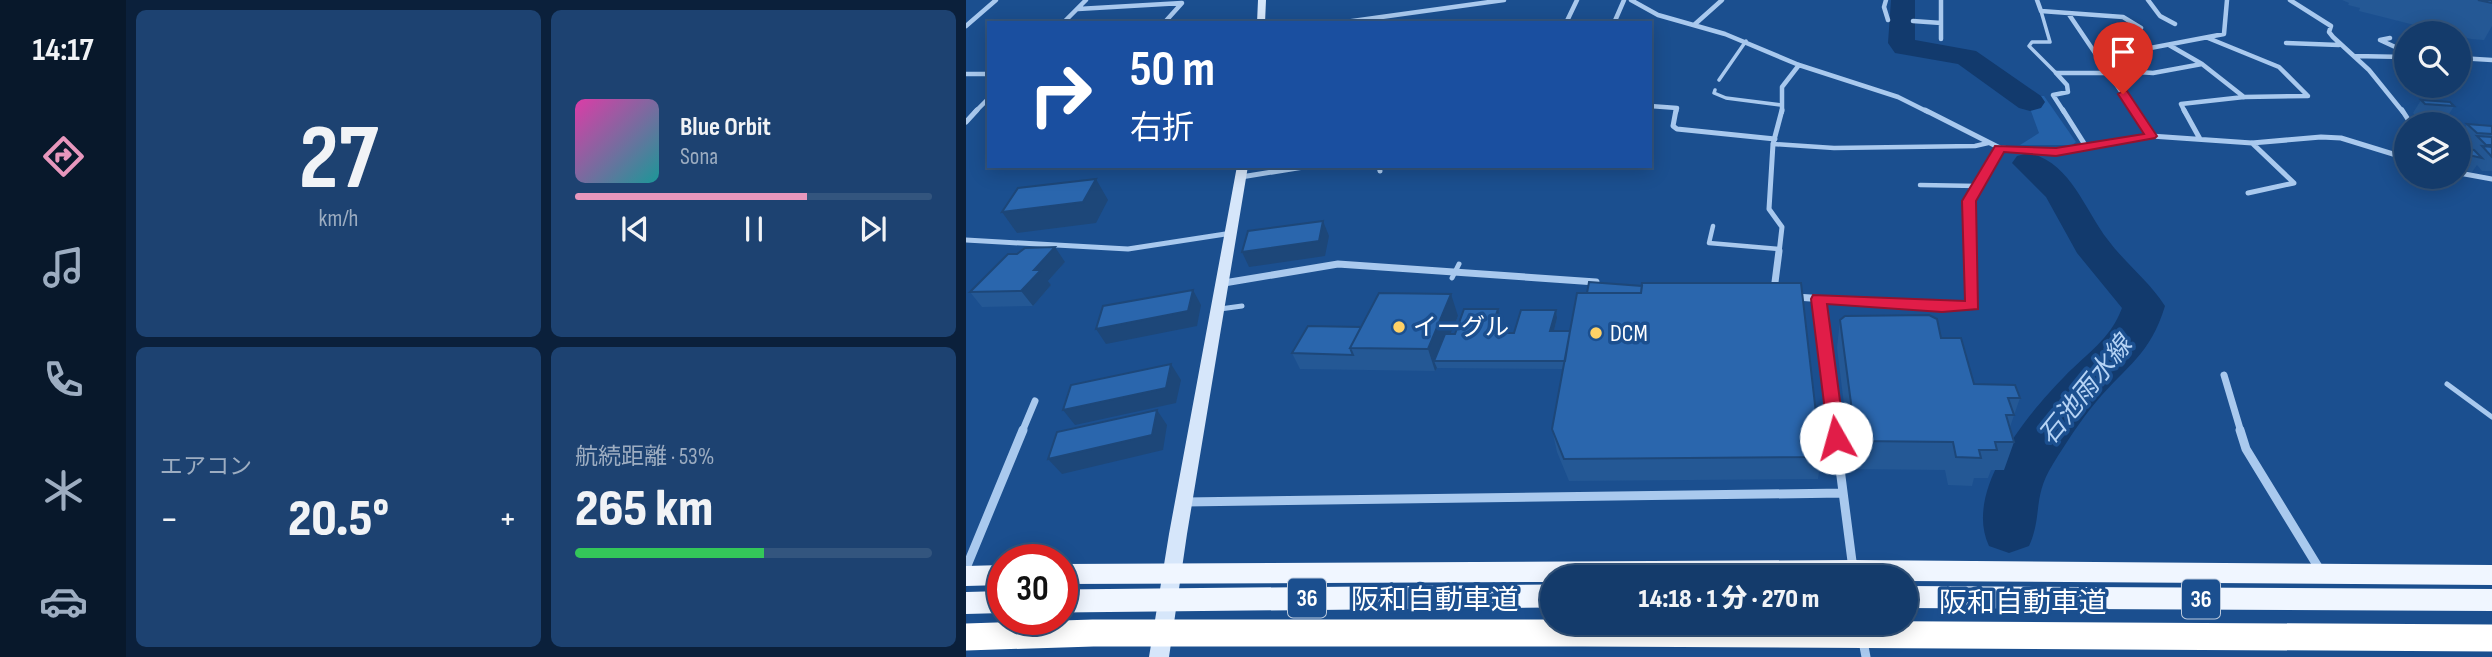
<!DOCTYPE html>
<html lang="ja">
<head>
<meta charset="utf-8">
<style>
  body { margin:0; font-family:"Sofia Sans Condensed","Noto Sans JP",sans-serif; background:#1d4271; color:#f1f3f6; height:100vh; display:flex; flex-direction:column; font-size:26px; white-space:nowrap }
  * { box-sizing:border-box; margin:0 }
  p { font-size:23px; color:#9dadc1 }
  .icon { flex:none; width:38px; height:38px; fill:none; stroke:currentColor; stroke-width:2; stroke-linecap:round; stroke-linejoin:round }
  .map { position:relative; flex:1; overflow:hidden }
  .details { display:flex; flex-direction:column; gap:10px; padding:10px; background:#0b203b; width:840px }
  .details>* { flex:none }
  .hud { position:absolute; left:21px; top:21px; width:665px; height:147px; border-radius:0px; box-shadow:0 4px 18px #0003,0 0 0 2px #33557e; background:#1a4fa0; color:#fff; overflow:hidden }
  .controls { position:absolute; left:1428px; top:21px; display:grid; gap:14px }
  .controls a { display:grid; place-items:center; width:77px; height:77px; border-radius:50%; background:#143b6b; box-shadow:0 4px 18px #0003,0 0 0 2px #33557e; font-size:35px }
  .speed { position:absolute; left:21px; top:544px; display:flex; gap:14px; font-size:35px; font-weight:700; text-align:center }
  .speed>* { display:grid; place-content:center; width:91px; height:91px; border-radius:50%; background:#143b6b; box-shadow:0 4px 18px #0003,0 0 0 2px #33557e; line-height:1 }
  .speed .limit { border:10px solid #d22; background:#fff; color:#111 }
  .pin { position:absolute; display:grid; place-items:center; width:60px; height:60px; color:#fff; margin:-72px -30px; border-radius:50% 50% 50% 0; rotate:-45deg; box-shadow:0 0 7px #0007 }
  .pin .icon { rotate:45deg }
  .me { position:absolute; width:77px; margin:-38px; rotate:353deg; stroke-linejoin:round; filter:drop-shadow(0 0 5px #0008) }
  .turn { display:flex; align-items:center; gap:24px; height:147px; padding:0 28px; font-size:32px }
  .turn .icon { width:91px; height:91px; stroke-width:2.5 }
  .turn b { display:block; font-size:49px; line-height:60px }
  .big { font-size:52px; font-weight:800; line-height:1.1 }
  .details .tile { flex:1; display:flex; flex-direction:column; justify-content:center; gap:10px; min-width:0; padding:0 24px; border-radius:10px; background:#1d4271 }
  .details .dial { align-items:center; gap:0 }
  .dial b { font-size:91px; line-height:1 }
  .song { display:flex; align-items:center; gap:21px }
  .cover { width:84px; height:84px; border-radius:10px; background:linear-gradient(135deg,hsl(320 70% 55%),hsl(180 70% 35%)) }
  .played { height:7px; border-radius:4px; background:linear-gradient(90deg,#e797bd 65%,#33557e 65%) }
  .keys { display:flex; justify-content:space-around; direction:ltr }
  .heat { display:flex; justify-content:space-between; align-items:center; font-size:38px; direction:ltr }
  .charge { height:10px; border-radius:5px; background:linear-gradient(90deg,#34c759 53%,#33557e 0) }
  .details .tiles { flex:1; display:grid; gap:10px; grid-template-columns:repeat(2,1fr) }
  .trip { position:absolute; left:574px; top:565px; width:378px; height:70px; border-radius:35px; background:#143b6b; box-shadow:0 4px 18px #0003,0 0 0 2px #33557e; font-weight:800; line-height:70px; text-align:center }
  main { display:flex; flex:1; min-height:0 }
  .tabs { display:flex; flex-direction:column; width:126px; justify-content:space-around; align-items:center; background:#08182b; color:#9dadc1 }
  .tabs .icon { width:49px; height:49px }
  .tabs .selected { color:#e797bd }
  .tabs b { font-size:32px; color:#f1f3f6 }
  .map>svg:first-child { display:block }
  .green { fill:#2461a8 }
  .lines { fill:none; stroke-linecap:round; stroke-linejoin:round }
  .river { fill:#123a6d; fill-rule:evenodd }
  .lane-far2 { stroke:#a9c9ee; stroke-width:3.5 }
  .lane-far1 { stroke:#a9c9ee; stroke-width:4.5 }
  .lane { stroke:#a9c9ee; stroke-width:5 }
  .street-far3 { stroke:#a9c9ee; stroke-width:4.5 }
  .street-far2 { stroke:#a9c9ee; stroke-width:5 }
  .street-far1 { stroke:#a9c9ee; stroke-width:7 }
  .street { stroke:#a9c9ee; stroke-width:9 }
  .secondary { fill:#d6e6fa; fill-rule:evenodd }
  .primary { fill:#f0f6ff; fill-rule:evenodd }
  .primary-bridge { stroke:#f0f6ff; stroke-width:23 }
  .highway-bridge { stroke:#fff; stroke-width:27 }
  .wall { fill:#245895 }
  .shaded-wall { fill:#1d4779 }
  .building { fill:#2a66ad; stroke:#1d4779; stroke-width:2 }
  .route { fill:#e11d48; stroke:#92132f; stroke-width:2 }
  .poi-dot { fill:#ffd166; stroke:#1b4f8f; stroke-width:2.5 }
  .labels { text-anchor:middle; stroke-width:7; stroke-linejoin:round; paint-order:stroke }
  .shield { fill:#1b4f8f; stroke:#bbcadd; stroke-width:2 }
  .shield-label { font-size:23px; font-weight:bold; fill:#fff }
  .poi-label { font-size:24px; fill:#fff; stroke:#1b4f8f; text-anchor:start }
  .water-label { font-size:26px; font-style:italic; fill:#b5d3f5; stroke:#1b4f8f }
  .near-street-label { font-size:28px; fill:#fff; stroke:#1b4f8f }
</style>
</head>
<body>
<main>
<nav class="tabs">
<b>14:17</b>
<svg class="icon selected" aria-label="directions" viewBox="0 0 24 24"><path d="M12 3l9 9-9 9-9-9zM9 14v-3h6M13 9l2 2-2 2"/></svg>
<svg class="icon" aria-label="music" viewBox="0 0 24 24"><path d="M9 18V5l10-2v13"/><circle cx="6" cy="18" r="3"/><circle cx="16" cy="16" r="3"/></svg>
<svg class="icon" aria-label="phone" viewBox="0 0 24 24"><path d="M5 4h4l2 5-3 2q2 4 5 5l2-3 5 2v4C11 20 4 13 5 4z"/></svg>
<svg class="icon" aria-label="climate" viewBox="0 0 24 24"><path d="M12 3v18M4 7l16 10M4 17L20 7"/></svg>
<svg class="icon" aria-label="car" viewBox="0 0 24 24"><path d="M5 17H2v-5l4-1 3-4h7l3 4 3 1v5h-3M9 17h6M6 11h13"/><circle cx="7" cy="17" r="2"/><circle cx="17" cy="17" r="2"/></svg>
</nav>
<section class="details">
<div class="tiles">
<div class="tile dial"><b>27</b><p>km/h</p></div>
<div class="tile">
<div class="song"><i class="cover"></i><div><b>Blue Orbit</b><p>Sona</p></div></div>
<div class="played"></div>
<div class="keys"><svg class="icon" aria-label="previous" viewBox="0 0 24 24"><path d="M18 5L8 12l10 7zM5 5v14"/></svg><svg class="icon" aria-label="pause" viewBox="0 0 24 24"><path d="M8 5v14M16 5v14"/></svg><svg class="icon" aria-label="next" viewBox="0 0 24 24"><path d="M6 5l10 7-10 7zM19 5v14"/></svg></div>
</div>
<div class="tile"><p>エアコン</p>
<div class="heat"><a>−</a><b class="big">20.5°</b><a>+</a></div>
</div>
<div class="tile"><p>航続距離 · 53%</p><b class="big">265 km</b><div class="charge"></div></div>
</div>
</section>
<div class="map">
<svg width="1526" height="657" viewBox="0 0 1526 657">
  <rect width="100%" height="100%" fill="#1b4f8f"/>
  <path class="green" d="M1068,96H1078L1110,142L1106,145H1054L1073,133L1062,103H1070Z"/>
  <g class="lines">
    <path class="river" d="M925,0H949V40L1010,51L1075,96L1079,102L1075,108L1064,111L1053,108L992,64L929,53L922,43Z
      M1063,153C1105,163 1118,209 1142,240C1159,263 1183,281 1199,306C1184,355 1161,365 1130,402C1114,421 1100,443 1087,464C1066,497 1077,515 1063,546L1043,553L1023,546C997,491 1061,415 1098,377C1121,353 1144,340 1156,308L1111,253L1080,197L1046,163L1051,156Z"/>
    <path class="lane-far2" d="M1075,11L1084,42H1066L1063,46L1090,73
      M753,80L780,41
      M749,90L748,93L760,98L815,105"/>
    <path class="lane-far1" d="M807,144L868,148L1009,146L1022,143
      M954,185L1012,186
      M747,226L743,243L813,249"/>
    <path class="lane" d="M486,278L493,264
      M254,309L276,306
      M1481,384L1526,417"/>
    <path class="street-far3" d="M665,0L692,15L759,34L833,65L932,97L962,112
      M920,0L918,7L922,20
      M975,0V39
      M1071,0L1075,11L1157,17L1175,28
      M1182,0L1194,16L1209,24
      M1324,0L1365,26L1363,32L1367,37L1403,70L1437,112
      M112,9L216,3L198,23
      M1102,13L1169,112
      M947,21L975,23
      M97,23L120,0
      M372,23L538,0
      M600,23L611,0
      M648,23L658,0
      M728,25L756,0
      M0,26L30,0
      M1424,38L1414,40L1440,52
      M1320,43L1373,45
      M1203,45L1236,64L1278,97
      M1170,55H1178L1179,49L1258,34L1261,0
      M1388,56L1440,57
      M1493,58L1526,60
      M1142,70L1187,73L1236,64
      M1090,73L1101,85L1102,92L1087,95L1098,112
      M1090,73H1143
      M0,74H23
      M684,106L711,108L710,112
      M9,112L23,98
      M816,112V87L833,65
      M1219,112L1215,104L1278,97L1342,96L1313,67L1242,38"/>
    <path class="street-far2" d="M710,110L707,126L711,129L809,139
      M959,110L1034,148L1090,152L1185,136L1286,143L1355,137L1375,138L1440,158
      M1097,110L1121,148
      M1168,110L1185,136
      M1218,110L1234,139
      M1436,110L1445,124
      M0,122L11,110
      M413,166L414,171
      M1493,173L1526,179
      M275,177L344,166
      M1282,193L1328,183L1286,143
      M0,240L162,249L266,233
      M813,253L816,227L803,209L807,144L816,110
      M1005,253L1003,201L1034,148"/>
    <path class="street-far1" d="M258,283L372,264L630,282
      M808,290L813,251
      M830,297L976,307L1007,305L1005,251
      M852,299L869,432
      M1258,375L1275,432
      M56,432L69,401"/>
    <path class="street" d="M869,430L887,569
      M1274,430L1280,449L1354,570
      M219,502L877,493
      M0,568L57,430
      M897,641L900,657"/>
    <path class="secondary" d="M292,0H300L299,23H291Z
      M271,166H282L221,534L203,657H183L203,534Z"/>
    <path class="primary" d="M887,560L1526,565V585L940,581V578H586V582L96,584V564Z
      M37,565V585L0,586V566Z
      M940,586L1526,589V611L940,608Z
      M37,591V613L0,614V592Z"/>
    <path class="primary-bridge" d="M96,601L586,596"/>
    <path class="highway-bridge" d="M0,637L127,633H616L1526,638"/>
  </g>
  <path class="wall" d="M1376,0H1526V26L1518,40L1505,39L1493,36V33H1480L1393,11L1394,8L1382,5L1383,3Z
    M1455,100L1488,106L1480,119L1487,124H1461L1465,119L1451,117L1447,113Z
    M1501,124L1526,126V171H1516L1511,165L1506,172L1493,169V143L1498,149H1502L1503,147H1502L1493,138Z
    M1437,137H1440V153L1433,144Z
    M99,262L82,281L85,285L67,306L16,307L4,292Z
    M532,309L534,317L529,333H548L590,310L591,318L588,331L855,457L852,479L603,481L591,452L586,429L597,369L471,368L469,371L334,369L326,353L395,327L492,316L484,334H489Z
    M874,320L975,338L1008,384L1054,398L1044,427L1048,442L1038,470H1025L1022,478H1008L1006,486L982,485L979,470L886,469L871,348Z"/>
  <path class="shaded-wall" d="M130,179L142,200L130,223L51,233L36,212Z
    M357,221L363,236L359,256L283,267L276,252Z
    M89,247L99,262L82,281L85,285L67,306L55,291L68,270Z
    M227,290L235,305L231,326L140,344L130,329Z
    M485,294L492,316L473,361H468L471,368L469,371L462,349Z
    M532,309L534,317L526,341L524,333Z
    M590,310L591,318L586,339L584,331Z
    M205,364L215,380L210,403L109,425L97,410Z
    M191,410L201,425L197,450L96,474L82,459Z"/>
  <path class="building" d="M1512,0H1526V3Z
    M1455,100L1484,102L1488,106L1459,104Z
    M1465,118L1482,119L1487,124H1472Z
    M1501,124L1526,126V134L1511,133Z
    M1511,136L1526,137V145H1520Z
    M1516,146L1526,147V157Z
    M1493,148L1508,150L1516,158L1493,153Z
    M130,179L117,202L36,212L52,188Z
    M357,221L353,241L276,252L282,231Z
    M89,247L68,270H75L55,291L4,292L42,254H51L59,248Z
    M623,282L676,286L675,293H621Z
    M676,283H835L855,457L598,459L586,429L611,293H675Z
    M227,290L222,311L130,329L137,306Z
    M413,293L485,294L462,349L384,348Z
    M498,309H532L524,333H548L555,310H590L584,331H604L599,361H468L479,334H489Z
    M963,315L971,319L975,338H995L1008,384L1049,385L1054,398H1042L1048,415H1040L1048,442H1029L1031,450H1013L1015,458L990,457L987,442L890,441L874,320L879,316Z
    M342,326L395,327L384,348L387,355L326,353Z
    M205,364L200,388L97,410L105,385Z
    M191,410L186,435L82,459L91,432Z"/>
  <path class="route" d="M1157,91H1161L1191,136L1189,138L1090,156L1038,152L1010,201L1012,309L976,312L861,304L879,438L876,443H863L845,299L847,295L999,301L996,201L1029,146L1090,148L1178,134L1152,94Z"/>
  <g class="poi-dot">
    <circle cx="433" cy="327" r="7"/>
    <circle cx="630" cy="333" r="7"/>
  </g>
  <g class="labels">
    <g class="shield">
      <rect x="322" y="578.5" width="38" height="39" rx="5"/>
      <rect x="1216" y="579.5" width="38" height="39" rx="5"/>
    </g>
    <g class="shield-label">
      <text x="341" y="606">36</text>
      <text x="1235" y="607">36</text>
    </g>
    <g class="poi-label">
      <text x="447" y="335">イーグル</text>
      <text x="644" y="341">DCM</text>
    </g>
    <g class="water-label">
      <text transform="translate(1119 390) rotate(-51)" y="9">石池雨水線</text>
    </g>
    <g class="near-street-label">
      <text x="469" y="609">阪和自動車道</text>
      <text x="1057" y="612">阪和自動車道</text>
    </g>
  </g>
</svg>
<div class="controls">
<a><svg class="icon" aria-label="search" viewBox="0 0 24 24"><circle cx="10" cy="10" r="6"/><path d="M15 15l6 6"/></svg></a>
<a><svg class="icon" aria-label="layers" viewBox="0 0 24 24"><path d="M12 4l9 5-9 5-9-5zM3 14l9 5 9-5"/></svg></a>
</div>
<div class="speed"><div class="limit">30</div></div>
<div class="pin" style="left:1157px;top:94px;background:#d93025"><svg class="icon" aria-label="arrive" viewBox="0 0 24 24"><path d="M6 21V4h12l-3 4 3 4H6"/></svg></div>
<svg class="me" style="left:870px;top:438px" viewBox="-20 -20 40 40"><circle r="19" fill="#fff"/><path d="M0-13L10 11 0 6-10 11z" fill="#e11d48"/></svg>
<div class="trip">14:18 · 1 分 · 270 m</div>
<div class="hud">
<div class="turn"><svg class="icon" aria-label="right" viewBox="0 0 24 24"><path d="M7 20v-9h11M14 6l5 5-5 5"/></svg><div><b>50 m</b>右折</div></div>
</div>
</div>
</main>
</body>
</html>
